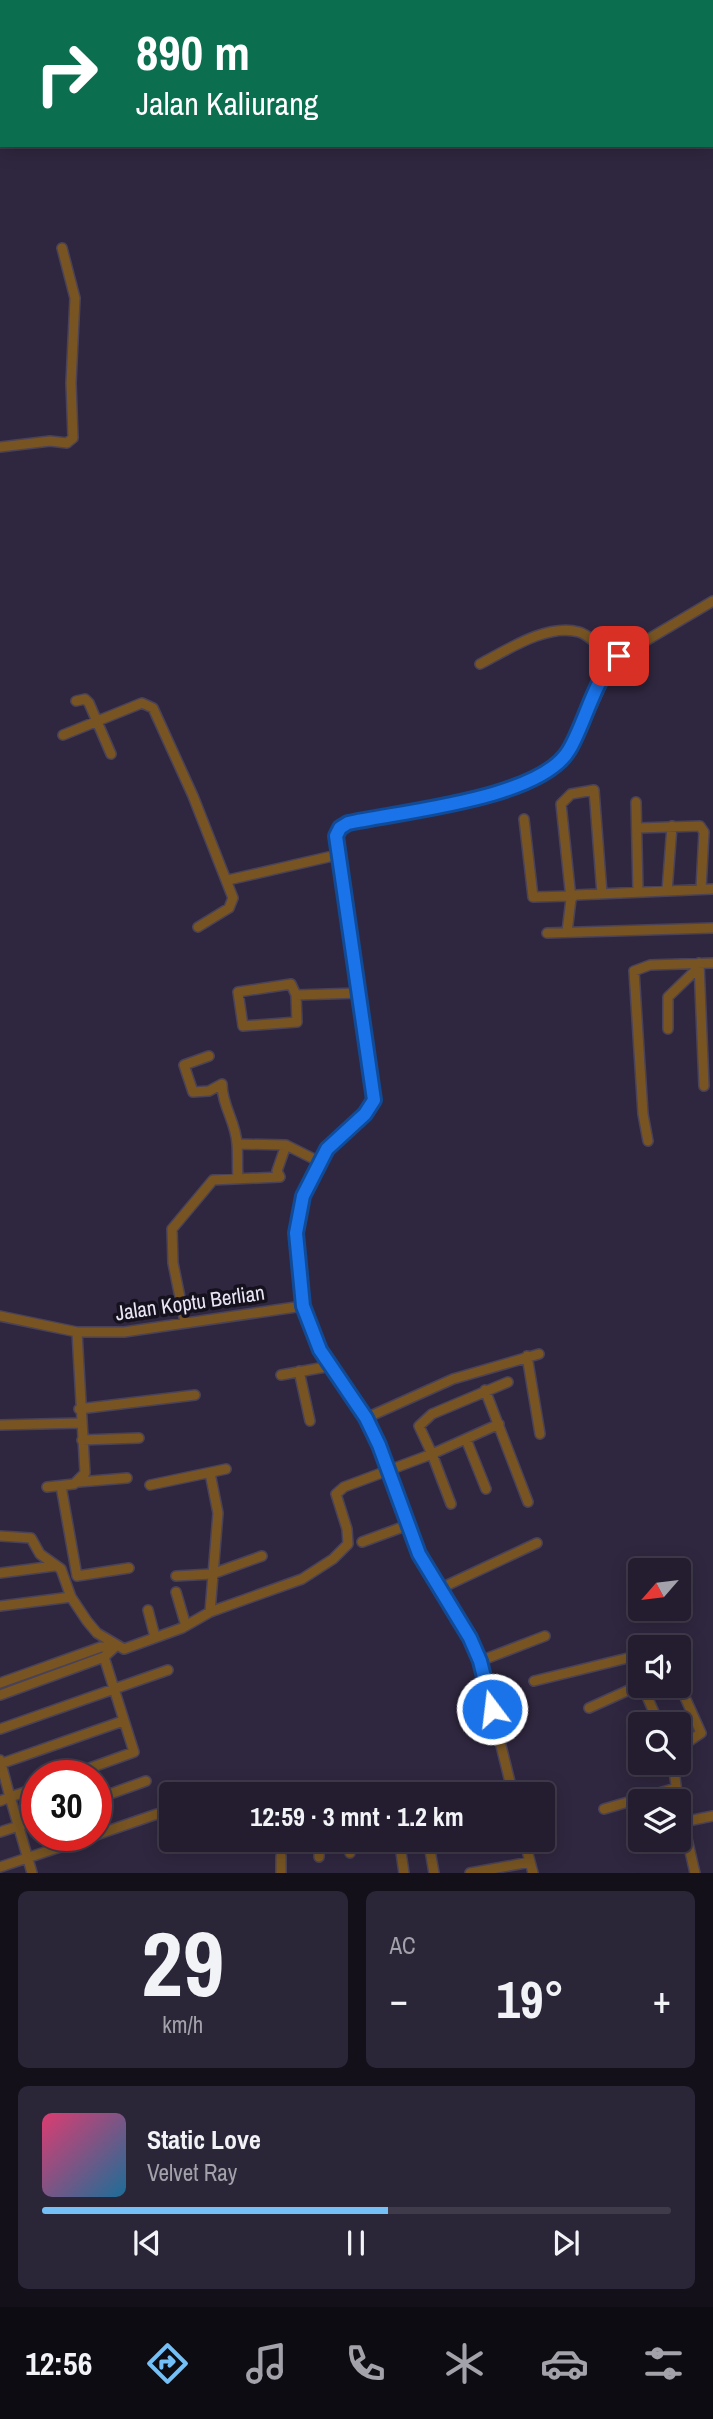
<!DOCTYPE html>
<html lang="id">
<head>
<meta charset="utf-8">
<style>
  body { margin:0; font-family:"Archivo Narrow",sans-serif; background:#2b2637; color:#f1f3f6; height:100vh; display:flex; flex-direction:column; font-size:26px; white-space:nowrap }
  * { box-sizing:border-box; margin:0 }
  p { font-size:23px; color:#a3a2aa }
  .icon { flex:none; width:38px; height:38px; fill:none; stroke:currentColor; stroke-width:2; stroke-linecap:round; stroke-linejoin:round }
  .map { position:relative; height:1873px; overflow:hidden }
  .sheet { display:flex; flex-direction:column; gap:18px; padding:18px; background:#13101a; flex:1 }
  .sheet>* { flex:none }
  .hud { position:absolute; left:0px; top:0px; width:714px; height:147px; box-shadow:0 4px 18px #0003,0 0 0 2px #403b4b; background:#0b6e4f; color:#fff; overflow:hidden }
  .needle { width:46px; rotate:242deg }
  .fabs { position:absolute; left:628px; top:1558px; display:grid; gap:14px }
  .fabs a { display:grid; place-items:center; width:63px; height:63px; border-radius:7px; background:#231d2f; box-shadow:0 4px 18px #0003,0 0 0 2px #403b4b; font-size:35px }
  .speed { position:absolute; left:21px; top:1760px; display:flex; gap:14px; font-size:35px; font-weight:700; text-align:center }
  .speed>* { display:grid; place-content:center; width:91px; height:91px; border-radius:50%; background:#231d2f; box-shadow:0 4px 18px #0003,0 0 0 2px #403b4b; line-height:1 }
  .speed .limit { border:10px solid #d22; background:#fff; color:#111 }
  .pin { position:absolute; display:grid; place-items:center; width:60px; height:60px; color:#fff; margin:-30px; border-radius:14px; box-shadow:0 4px 10px #0006 }
  .me { position:absolute; width:77px; margin:-38px; rotate:345deg; stroke-linejoin:round; filter:drop-shadow(0 0 5px #0008) }
  .turn { display:flex; align-items:center; gap:24px; height:147px; padding:0 21px; font-size:32px }
  .turn .icon { width:91px; height:91px; stroke-width:2.5 }
  .turn b { display:block; font-size:49px; line-height:60px }
  .big { font-size:52px; font-weight:700; line-height:1.1 }
  .sheet .widget { flex:1; display:flex; flex-direction:column; justify-content:center; gap:10px; min-width:0; padding:0 24px; border-radius:10px; background:#2b2637 }
  .sheet .dial { align-items:center; gap:0 }
  .dial b { font-size:91px; line-height:1 }
  .song { display:flex; align-items:center; gap:21px }
  .cover { width:84px; height:84px; border-radius:10px; background:linear-gradient(135deg,hsl(340 70% 55%),hsl(200 70% 35%)) }
  .played { height:7px; border-radius:4px; background:linear-gradient(90deg,#74c0f6 55%,#403b4b 55%) }
  .keys { display:flex; justify-content:space-around; direction:ltr }
  .heat { display:flex; justify-content:space-between; align-items:center; font-size:38px; direction:ltr }
  .sheet .tiles { flex:1; display:grid; gap:18px; grid-template-columns:1fr 1fr }
  .widget:last-child { grid-column:span 2 }
  .trip { position:absolute; left:159px; top:1782px; width:396px; height:70px; border-radius:7px; background:#231d2f; box-shadow:0 4px 18px #0003,0 0 0 2px #403b4b; font-weight:700; line-height:70px; text-align:center }
  .tabs { display:flex; height:112px; justify-content:space-around; align-items:center; background:#0e0c13; color:#a3a2aa }
  .tabs .icon { width:49px; height:49px }
  .tabs .active { color:#74c0f6 }
  .tabs b { font-size:32px; color:#f1f3f6 }
  .map>svg:first-child { display:block }
  .lines { fill:none; stroke-linecap:round; stroke-linejoin:round }
  .canal { stroke:#2e7fba; stroke-width:8 }
  .minor-casing { stroke:#494258; stroke-width:12 }
  .minor { stroke:#775422; stroke-width:9 }
  .route-casing { stroke:#114b97; stroke-width:18 }
  .route { stroke:#1a73e8; stroke-width:12 }
  .labels { text-anchor:middle; stroke-width:7; stroke-linejoin:round; paint-order:stroke }
  .street-label { font-size:21px; fill:#e9e5f5; stroke:#16121d }
</style>
</head>
<body>
<div class="map">
<svg width="713" height="1873" viewBox="0 0 713 1873">
  <rect width="100%" height="100%" fill="#2f273f"/>
  <g class="lines">
    <path class="canal" d="M106,0L107,2
      M551,2L553,0"/>
    <g class="minor-casing">
      <path id="minor" d="M24,0V2
        M313,0V2
        M0,67H2
        M0,447L50,441L67,443L73,438L71,383L75,298L62,248
        M480,664C507,650 547,623 579,632C592,636 603,651 613,660
        M76,701L85,699L89,703L111,754
        M63,735L142,703L153,708L193,796L233,898L229,908L198,927
        M636,802L638,891
        M524,819L533,897L571,896
        M638,828L700,826L704,832L701,889
        M228,880L337,855
        M667,891L672,826
        M571,899L561,804L571,794L594,790L602,894
        M567,932L571,899L575,895L713,889
        M547,933L713,928
        M699,963L704,1086
        M296,995L297,1022L243,1026L238,992L291,984L296,995L359,993
        M668,1029V997L699,967
        M209,1056L184,1065L193,1092L209,1091L222,1084C222,1106 236,1122 237,1144C238,1155 237,1166 238,1178
        M648,1141L643,1114L634,971L650,965L713,963
        M237,1144L286,1145L318,1161
        M0,1316L77,1332H124L303,1306
        M185,1322L173,1263L172,1229L213,1180L280,1177L277,1171L286,1145
        M527,1356L540,1434
        M299,1371L310,1421
        M281,1375L331,1366
        M485,1390L528,1502
        M79,1409L195,1395
        M366,1418L453,1379L539,1354
        M499,1424L432,1454L419,1426L432,1414L508,1382
        M0,1425L81,1423
        M466,1439L486,1489
        M82,1440L139,1438
        M79,1482L127,1478
        M150,1485L226,1469
        M61,1486L77,1576L129,1568
        M47,1487L74,1484L85,1473L77,1332
        M0,1536L31,1538L40,1554L61,1569L71,1597L87,1621L97,1633L124,1649L182,1628L210,1612L302,1579L333,1559L348,1544L347,1529L336,1494L344,1487L432,1454L451,1504
        M362,1542L408,1525
        M0,1573L54,1566
        M176,1576L212,1574L262,1556
        M439,1589L537,1543
        M176,1592L186,1626
        M0,1606L71,1597
        M148,1610L155,1637
        M210,1612L218,1513L210,1473
        M634,1657L640,1680
        M480,1661L545,1636
        M534,1681L640,1655
        M0,1683L101,1647L116,1646L104,1657L0,1695
        M679,1684L701,1733L679,1748
        M642,1685L659,1724
        M589,1708L640,1685
        M0,1729L168,1670
        M0,1760L10,1797L37,1788
        M673,1762L678,1801
        M0,1764L123,1721
        M68,1776L134,1752L104,1657
        M513,1794L480,1661L470,1638L419,1554L379,1445L366,1418L320,1351L303,1306L296,1233L303,1196L327,1148L370,1108L374,1100L336,833L348,823L471,799L549,772L565,757L578,736L613,660L713,601
        M96,1799L146,1781
        M0,1801L10,1797L32,1873
        M679,1804L695,1873
        M604,1809L676,1788
        M683,1822L713,1816
        M0,1832L37,1820
        M96,1835L157,1814
        M399,1839L404,1873
        M428,1839L434,1873
        M524,1839L533,1873
        M350,1853V1839
        M319,1857L320,1839
        M0,1867L93,1836
        M281,1873V1856
        M470,1873L530,1862"/>
    </g>
    <use href="#minor" class="minor"/>
  </g>
  <g class="lines">
    <g class="route-casing">
      <path id="route" d="M492,1709L480,1661L470,1638L419,1554L379,1445L366,1418L320,1350L303,1306L296,1233L303,1196L327,1149L365,1114L374,1100L336,836L340,828L348,823C403,811 540,799 569,750C585,724 596,673 619,656"/>
    </g>
    <use href="#route" class="route"/>
  </g>
  <g class="labels">
    <g class="street-label">
      <text transform="translate(190 1303) rotate(-8)" y="7">Jalan Koptu Berlian</text>
    </g>
  </g>
</svg>
<div class="fabs">
<a><svg class="needle" viewBox="-14 -14 28 28"><path d="M0-13l5 13h-10z" fill="#e53935"/><path d="M0 13l5-13h-10z" fill="#a3a2aa"/></svg></a>
<a><svg class="icon" aria-label="sound" viewBox="0 0 24 24"><path d="M4 9h4l5-4v14l-5-4H4zM17 9q2 3 0 6"/></svg></a>
<a><svg class="icon" aria-label="search" viewBox="0 0 24 24"><circle cx="10" cy="10" r="6"/><path d="M15 15l6 6"/></svg></a>
<a><svg class="icon" aria-label="layers" viewBox="0 0 24 24"><path d="M12 4l9 5-9 5-9-5zM3 14l9 5 9-5"/></svg></a>
</div>
<div class="speed"><div class="limit">30</div></div>
<div class="pin" style="left:619px;top:656px;background:#d93025"><svg class="icon" aria-label="arrive" viewBox="0 0 24 24"><path d="M6 21V4h12l-3 4 3 4H6"/></svg></div>
<svg class="me" style="left:492px;top:1709px" viewBox="-20 -20 40 40"><circle r="17" fill="#1a73e8" stroke="#fff" stroke-width="3"/><path d="M0-11L8 9 0 5-8 9z" fill="#fff"/></svg>
<div class="trip">12:59 · 3 mnt · 1.2 km</div>
<div class="hud">
<div class="turn"><svg class="icon" aria-label="right" viewBox="0 0 24 24"><path d="M7 20v-9h11M14 6l5 5-5 5"/></svg><div><b>890 m</b>Jalan Kaliurang</div></div>
</div>
</div>
<section class="sheet">
<div class="tiles">
<div class="widget dial"><b>29</b><p>km/h</p></div>
<div class="widget"><p>AC</p>
<div class="heat"><a>−</a><b class="big">19°</b><a>+</a></div>
</div>
<div class="widget">
<div class="song"><i class="cover"></i><div><b>Static Love</b><p>Velvet Ray</p></div></div>
<div class="played"></div>
<div class="keys"><svg class="icon" aria-label="previous" viewBox="0 0 24 24"><path d="M18 5L8 12l10 7zM5 5v14"/></svg><svg class="icon" aria-label="pause" viewBox="0 0 24 24"><path d="M8 5v14M16 5v14"/></svg><svg class="icon" aria-label="next" viewBox="0 0 24 24"><path d="M6 5l10 7-10 7zM19 5v14"/></svg></div>
</div>
</div>
</section>
<nav class="tabs">
<b>12:56</b>
<svg class="icon active" aria-label="directions" viewBox="0 0 24 24"><path d="M12 3l9 9-9 9-9-9zM9 14v-3h6M13 9l2 2-2 2"/></svg>
<svg class="icon" aria-label="music" viewBox="0 0 24 24"><path d="M9 18V5l10-2v13"/><circle cx="6" cy="18" r="3"/><circle cx="16" cy="16" r="3"/></svg>
<svg class="icon" aria-label="phone" viewBox="0 0 24 24"><path d="M5 4h4l2 5-3 2q2 4 5 5l2-3 5 2v4C11 20 4 13 5 4z"/></svg>
<svg class="icon" aria-label="climate" viewBox="0 0 24 24"><path d="M12 3v18M4 7l16 10M4 17L20 7"/></svg>
<svg class="icon" aria-label="car" viewBox="0 0 24 24"><path d="M5 17H2v-5l4-1 3-4h7l3 4 3 1v5h-3M9 17h6M6 11h13"/><circle cx="7" cy="17" r="2"/><circle cx="17" cy="17" r="2"/></svg>
<svg class="icon" aria-label="filters" viewBox="0 0 24 24"><path d="M4 7h16M4 17h16"/><circle cx="9" cy="7" r="2"/><circle cx="15" cy="17" r="2"/></svg>
</nav>
</body>
</html>
